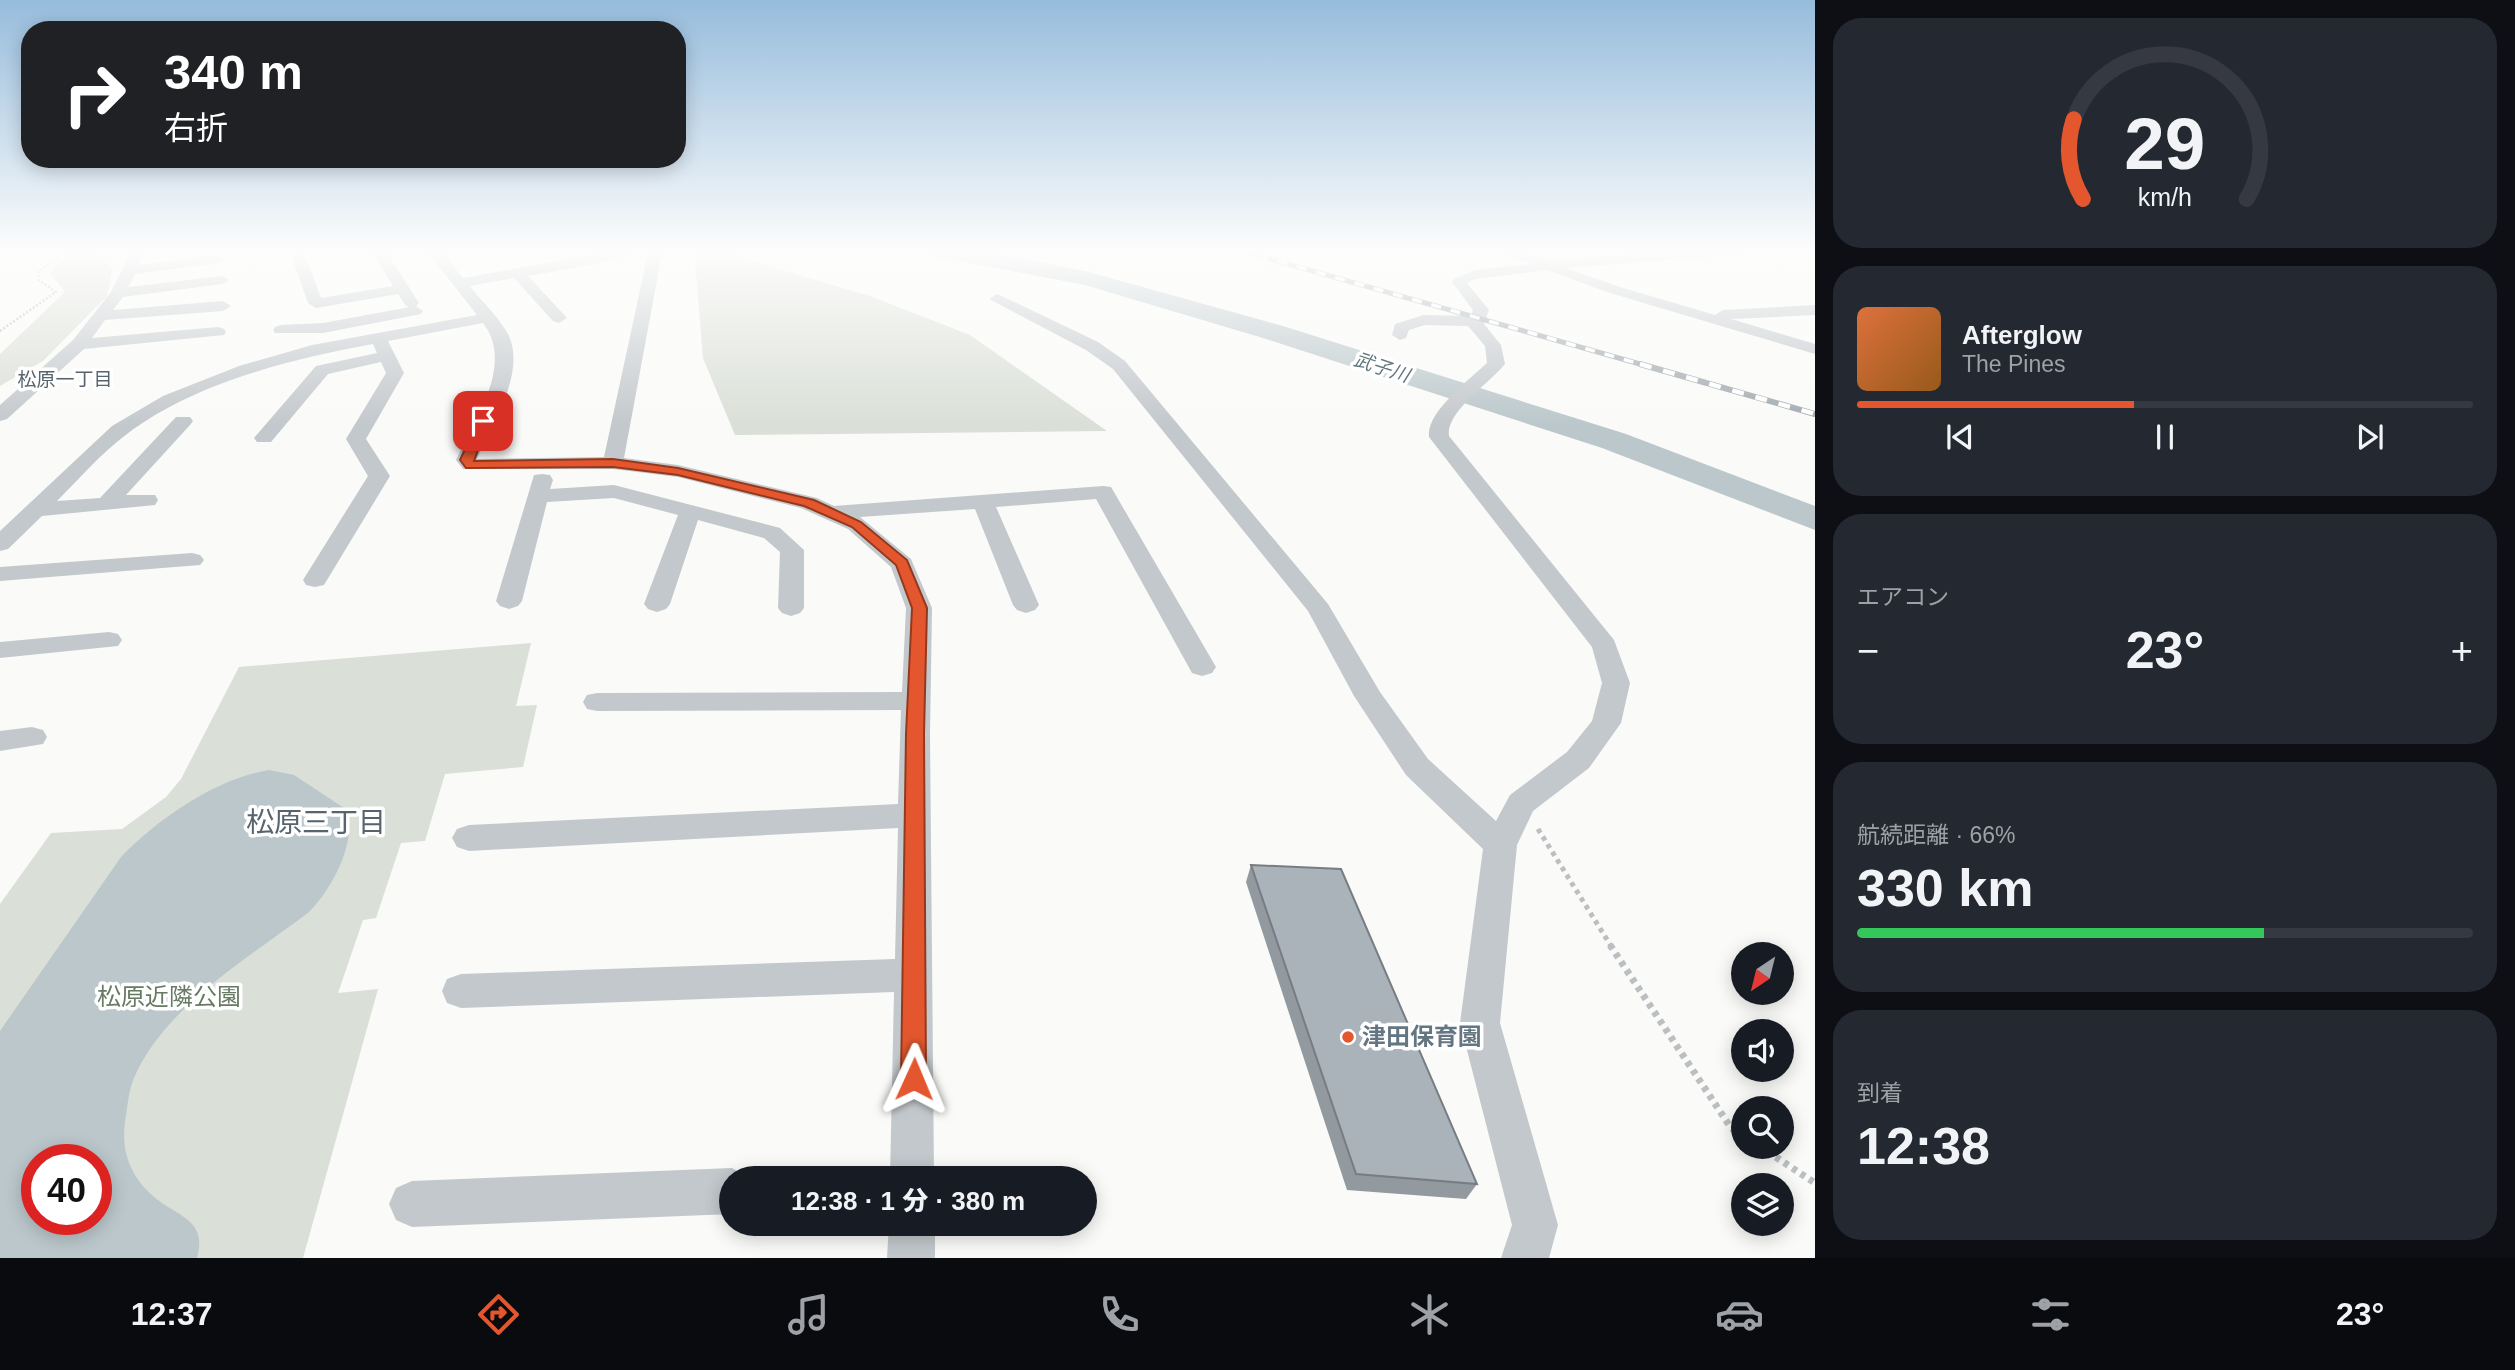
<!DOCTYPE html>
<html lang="ja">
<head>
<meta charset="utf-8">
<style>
  body { margin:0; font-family:Helvetica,"Noto Sans JP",sans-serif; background:#242831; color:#f1f3f6; height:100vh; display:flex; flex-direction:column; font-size:26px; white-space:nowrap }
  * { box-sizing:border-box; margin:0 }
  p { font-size:23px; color:#9ea1a6 }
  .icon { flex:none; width:38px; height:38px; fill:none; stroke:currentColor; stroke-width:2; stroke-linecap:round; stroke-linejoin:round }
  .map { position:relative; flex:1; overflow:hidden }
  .details { display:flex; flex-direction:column; gap:18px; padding:18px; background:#0d0f14; width:700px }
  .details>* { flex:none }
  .hud { position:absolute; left:21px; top:21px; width:665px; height:147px; border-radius:28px; box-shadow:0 4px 18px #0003; background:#202124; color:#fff; overflow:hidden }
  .needle { width:46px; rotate:215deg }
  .fabs { position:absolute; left:1731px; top:942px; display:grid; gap:14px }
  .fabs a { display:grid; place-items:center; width:63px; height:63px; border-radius:50%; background:#171b24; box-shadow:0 4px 18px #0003; font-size:35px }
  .speed { position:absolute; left:21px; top:1144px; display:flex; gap:14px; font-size:35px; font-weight:700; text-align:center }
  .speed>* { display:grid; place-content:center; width:91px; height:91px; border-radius:50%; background:#171b24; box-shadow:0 4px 18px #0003; line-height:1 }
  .speed .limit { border:10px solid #d22; background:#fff; color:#111 }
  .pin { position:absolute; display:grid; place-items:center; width:60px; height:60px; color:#fff; margin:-30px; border-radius:14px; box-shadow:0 4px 10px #0006 }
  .me { position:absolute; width:77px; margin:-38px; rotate:1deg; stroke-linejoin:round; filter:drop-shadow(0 0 5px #0008) }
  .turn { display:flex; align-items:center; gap:24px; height:147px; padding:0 28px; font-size:32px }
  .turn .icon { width:91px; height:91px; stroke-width:2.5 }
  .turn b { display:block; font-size:49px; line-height:60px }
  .big { font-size:52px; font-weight:800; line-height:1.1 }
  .details .widget { flex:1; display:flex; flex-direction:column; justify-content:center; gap:10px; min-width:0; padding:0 24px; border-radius:28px; background:#242831 }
  .details .dial { align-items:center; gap:0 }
  .dial svg { height:182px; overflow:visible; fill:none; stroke:#363941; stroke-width:7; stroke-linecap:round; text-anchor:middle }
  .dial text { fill:#f1f3f6; stroke:none }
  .song { display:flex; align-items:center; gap:21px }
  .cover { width:84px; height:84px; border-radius:10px; background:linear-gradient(135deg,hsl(20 70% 55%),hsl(30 70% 35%)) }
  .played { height:7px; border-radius:4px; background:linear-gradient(90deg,#e4572e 45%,#363941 45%) }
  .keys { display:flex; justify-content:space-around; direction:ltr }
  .heat { display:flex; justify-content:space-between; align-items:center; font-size:38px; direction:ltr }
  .charge { height:10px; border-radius:5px; background:linear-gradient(90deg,#34c759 66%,#363941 0) }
  .trip { position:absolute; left:719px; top:1166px; width:378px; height:70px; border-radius:35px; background:#171b24; box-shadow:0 4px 18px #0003; font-weight:800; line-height:70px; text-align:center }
  .dock { display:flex; height:112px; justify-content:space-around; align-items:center; background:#090b0e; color:#9ea1a6 }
  .dock .icon { width:49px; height:49px }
  .dock .selected { color:#e4572e }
  .dock b { font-size:32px; color:#f1f3f6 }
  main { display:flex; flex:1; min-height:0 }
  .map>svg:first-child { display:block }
  .green { fill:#dadfd7; fill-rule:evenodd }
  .water { fill:#bbc7cb; fill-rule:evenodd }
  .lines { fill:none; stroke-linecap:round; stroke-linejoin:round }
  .river { fill:#bbc7cb; fill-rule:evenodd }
  .path-far2 { stroke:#bbbfc2; stroke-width:2.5; stroke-dasharray:2 2; stroke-linecap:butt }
  .path-far1 { stroke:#bbbfc2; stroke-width:5; stroke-dasharray:4.5 4.5; stroke-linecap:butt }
  .path { stroke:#bbbfc2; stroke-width:7; stroke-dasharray:5 5; stroke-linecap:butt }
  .minor { fill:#c3c8cc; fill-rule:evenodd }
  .rail-far1-casing { stroke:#a2aab0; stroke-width:5 }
  .rail-casing { stroke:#a2aab0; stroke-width:6 }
  .rail-far1 { stroke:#fff; stroke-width:3.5; stroke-dasharray:10; stroke-linecap:butt }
  .rail { stroke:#fff; stroke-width:4.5; stroke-dasharray:12; stroke-linecap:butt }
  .wall { fill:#929a9f }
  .building { fill:#aab3b9; stroke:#777d82; stroke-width:2 }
  .route { fill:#e4572e; stroke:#94391e; stroke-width:2 }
  .poi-dot { fill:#e4572e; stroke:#fff; stroke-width:2.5 }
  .labels { text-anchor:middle; stroke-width:7; stroke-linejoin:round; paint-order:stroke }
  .far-water-label { font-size:19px; font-style:italic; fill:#60757c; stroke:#fff }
  .far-neighbourhood-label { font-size:19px; fill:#57646e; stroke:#fff }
  .near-park-label { font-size:24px; fill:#687a64; stroke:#fff }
  .near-poi-label { font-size:24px; font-weight:bold; fill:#657683; stroke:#fff; text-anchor:start }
  .near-neighbourhood-label { font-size:28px; fill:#57646e; stroke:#fff }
</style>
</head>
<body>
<main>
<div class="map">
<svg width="1815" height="1258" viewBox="0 0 1815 1258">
  <rect width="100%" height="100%" fill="#fafaf8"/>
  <path class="green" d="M69,250H95L94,253L113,268L107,296L43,361L0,386V354L65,292L50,273Z
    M699,250H734L732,255L870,296L970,335L1107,431L735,435L703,358L695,261Z
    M531,643L516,706L537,705L523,767L445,774L425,841L401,843L376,918L363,920L338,993L378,989L303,1258H0V904L51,833L122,829L166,797L181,779L239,667ZM37,1160H96V1220H37Z"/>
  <path class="water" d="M269,770L294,775L347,810C357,842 332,889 309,912C250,957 164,1007 134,1078C129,1089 128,1103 126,1115C120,1147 128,1174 153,1196C177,1217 208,1219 197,1258H0V1031L121,857C159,818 215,779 269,770ZM37,1160H96V1220H37Z"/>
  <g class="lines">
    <path class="river" d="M928,250H976L1089,272L1283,326L1626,434L1815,506V530L1602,448L1263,338L1085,285L939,257L931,255Z"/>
    <path class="path-far2" d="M0,331L56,292L39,280L38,272L67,250"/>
    <path class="path-far1" d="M1538,829L1611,946"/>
    <path class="path" d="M1610,945L1731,1128L1743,1136
      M1759,1146L1815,1183"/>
    <path class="minor" d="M132,250H146L139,265L218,255L225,259L218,263L135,274L128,287L222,276L229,280L222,284L123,297L113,310L223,301L231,306L223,311L105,320L92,338L218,327L224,329L226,332L224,335L84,349L7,419L0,421V405L73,340L111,292Z
      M371,250H385L419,303L416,306L423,311L421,314L323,333H275L273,330L275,327L281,325L323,323L410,307L406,306L398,294L316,308L308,303L292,258L294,255L299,254L306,258L321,298L393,286Z
      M426,250H440L463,278L619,250H645L596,264L528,276L567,318L559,323L553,321L514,278L470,286C481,301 499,317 508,334C527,372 492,424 477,459L604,457L648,253L646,250H660L662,253L624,458L678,465L817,498L834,506L1103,486L1111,487L1216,667L1212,673L1202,676L1192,673L1096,499L996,507L1039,605L1035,610L1026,613L1017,610L1013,605L975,509L860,517L911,559L932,608L930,734L934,1178H890L894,992L461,1008L447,1003L442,991L447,979L461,974L895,959L898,828L469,851L457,847L452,838L457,829L469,825L898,804L901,710L597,711L587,709L583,702L587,695L597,693L902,692L906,608L891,567L848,529L801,508L678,477L613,469H463L456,460C474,421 515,364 483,323L388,341L404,373L366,439L390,476L324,585L315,587L306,585L303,580L368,476L346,439L386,373L381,362L328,374L271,442H257L254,438L316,366L377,353L373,344C291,359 194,383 127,434C101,453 79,479 57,501L100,498L176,417H190L193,421L190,425L126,495H155L158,500L155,505L42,516L8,549L0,551V531L112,426L163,396L239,366L312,345L477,315Z
      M1497,250H1518L1549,261L1686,250H1754L1747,254L1566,268L1620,287L1715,315L1723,310L1815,305V315L1731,319L1815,344V354L1610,293L1547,270L1475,279L1467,283L1489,310L1484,324L1501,345L1505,364C1491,382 1445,412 1449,436L1614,640L1630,683L1621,723L1616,730L1589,768L1533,811L1517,845L1500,1023L1558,1225L1549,1258H1501L1512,1225L1460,1023L1483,849L1406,775L1354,696L1308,611L1113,369L1086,350L989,299L997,294L1002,296L1098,342L1125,361L1328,604L1380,692L1428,759L1496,821L1510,795L1567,752L1592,721L1602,683L1592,647L1429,437C1426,412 1470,379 1487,363L1485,346L1468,326L1425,325L1409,330L1406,338L1400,340L1392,335L1395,324L1424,315L1471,316L1473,310L1452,282L1454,279L1475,270L1530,264Z
      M542,474L550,475L553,480L550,489L614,485L780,528L804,550V608L800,613L791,616L782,613L778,608L780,552L764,538L698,520L670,604L666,609L657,612L648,609L644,604L678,515L614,498L547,502L522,601L518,606L509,609L500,606L496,601L534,475Z
      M192,553L200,555L204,560L200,565L0,581V567Z
      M109,632L118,634L122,640L118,646L0,658V642Z
      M32,727L43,730L47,737L43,744L0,751V731Z
      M732,1168L749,1178H732V1214L412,1227L396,1220L389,1204L396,1188L412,1181Z
      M889,1223H935V1258H887Z"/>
    <g class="rail-far1-casing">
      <path id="rail-far1" d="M1239,250L1647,366"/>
    </g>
    <g class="rail-casing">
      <path id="rail" d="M1640,364L1815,414"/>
    </g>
    <use href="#rail-far1" class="rail-far1"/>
    <use href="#rail" class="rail"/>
  </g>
  <path class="wall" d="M1251,865L1477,1184L1466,1199L1347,1190L1246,882Z"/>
  <path class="building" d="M1251,865L1341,869L1477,1184L1356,1174Z"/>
  <linearGradient id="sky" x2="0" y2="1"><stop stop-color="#96bcdc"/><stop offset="0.59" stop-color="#fdfdfc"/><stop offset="1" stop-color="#fdfdfc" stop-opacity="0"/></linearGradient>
  <rect width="1815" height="426" fill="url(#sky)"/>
  <path class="route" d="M483,417L489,421L474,461L613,459L678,468L814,500L861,522L907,560L927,608L924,734L926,1079L923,1087L914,1091L905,1087L901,1079L906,734L912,608L896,565L852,527L804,506L678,475L613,467L466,468L460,460L478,421Z"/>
  <circle class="poi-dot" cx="1348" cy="1037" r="7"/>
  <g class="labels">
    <g class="far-water-label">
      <text transform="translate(1382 367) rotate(18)" y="7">武子川</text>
    </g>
    <g class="far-neighbourhood-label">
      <text x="65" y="386">松原一丁目</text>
    </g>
    <g class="near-park-label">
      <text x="169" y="1005">松原近隣公園</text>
    </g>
    <g class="near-poi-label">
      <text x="1362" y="1045">津田保育園</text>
    </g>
    <g class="near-neighbourhood-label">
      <text x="316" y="832">松原三丁目</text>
    </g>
  </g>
</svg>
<div class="fabs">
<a><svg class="needle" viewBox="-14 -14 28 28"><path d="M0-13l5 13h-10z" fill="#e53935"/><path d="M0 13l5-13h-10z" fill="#9ea1a6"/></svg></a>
<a><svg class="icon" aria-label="sound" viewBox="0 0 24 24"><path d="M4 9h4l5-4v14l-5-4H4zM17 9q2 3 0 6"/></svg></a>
<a><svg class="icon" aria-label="search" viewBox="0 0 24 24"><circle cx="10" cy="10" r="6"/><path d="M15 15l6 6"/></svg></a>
<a><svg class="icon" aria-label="layers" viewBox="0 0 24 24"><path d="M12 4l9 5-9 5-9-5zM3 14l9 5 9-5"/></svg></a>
</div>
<div class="speed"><div class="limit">40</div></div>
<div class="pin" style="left:483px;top:421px;background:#d93025"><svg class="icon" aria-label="arrive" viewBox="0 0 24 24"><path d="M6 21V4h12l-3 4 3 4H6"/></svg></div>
<svg class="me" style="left:914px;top:1079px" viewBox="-20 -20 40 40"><path d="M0-17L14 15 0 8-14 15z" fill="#e4572e" stroke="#fff" stroke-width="4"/></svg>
<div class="trip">12:38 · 1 分 · 380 m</div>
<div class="hud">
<div class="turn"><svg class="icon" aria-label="right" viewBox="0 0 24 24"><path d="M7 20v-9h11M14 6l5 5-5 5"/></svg><div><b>340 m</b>右折</div></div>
</div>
</div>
<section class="details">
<div class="widget dial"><svg viewBox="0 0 100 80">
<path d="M14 69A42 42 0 1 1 86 69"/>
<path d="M14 69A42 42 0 0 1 10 34" stroke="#e4572e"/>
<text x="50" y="56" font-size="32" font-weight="700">29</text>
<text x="50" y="72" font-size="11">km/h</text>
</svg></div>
<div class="widget">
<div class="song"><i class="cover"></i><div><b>Afterglow</b><p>The Pines</p></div></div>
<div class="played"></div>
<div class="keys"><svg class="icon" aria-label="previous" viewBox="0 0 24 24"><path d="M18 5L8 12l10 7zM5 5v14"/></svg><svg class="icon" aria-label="pause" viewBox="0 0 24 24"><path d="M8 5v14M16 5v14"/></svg><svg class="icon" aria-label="next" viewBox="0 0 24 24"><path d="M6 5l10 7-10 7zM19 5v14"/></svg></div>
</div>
<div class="widget"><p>エアコン</p>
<div class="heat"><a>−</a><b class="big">23°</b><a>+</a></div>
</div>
<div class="widget"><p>航続距離 · 66%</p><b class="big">330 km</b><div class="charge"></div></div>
<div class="widget"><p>到着</p><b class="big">12:38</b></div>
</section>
</main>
<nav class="dock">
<b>12:37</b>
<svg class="icon selected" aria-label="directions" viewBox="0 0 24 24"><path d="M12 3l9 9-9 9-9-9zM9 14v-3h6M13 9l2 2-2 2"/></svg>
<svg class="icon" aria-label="music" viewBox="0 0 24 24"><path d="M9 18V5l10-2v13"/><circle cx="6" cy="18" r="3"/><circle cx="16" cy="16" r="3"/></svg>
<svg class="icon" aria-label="phone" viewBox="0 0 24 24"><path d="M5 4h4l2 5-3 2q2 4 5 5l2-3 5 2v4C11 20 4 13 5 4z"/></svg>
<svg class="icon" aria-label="climate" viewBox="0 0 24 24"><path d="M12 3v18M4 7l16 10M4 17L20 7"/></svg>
<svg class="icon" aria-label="car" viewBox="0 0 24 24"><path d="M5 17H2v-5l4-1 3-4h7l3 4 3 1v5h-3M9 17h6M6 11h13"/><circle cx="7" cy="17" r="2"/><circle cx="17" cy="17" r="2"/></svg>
<svg class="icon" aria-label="filters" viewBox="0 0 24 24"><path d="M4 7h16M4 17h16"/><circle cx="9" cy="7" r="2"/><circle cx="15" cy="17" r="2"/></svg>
<b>23°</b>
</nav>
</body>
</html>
